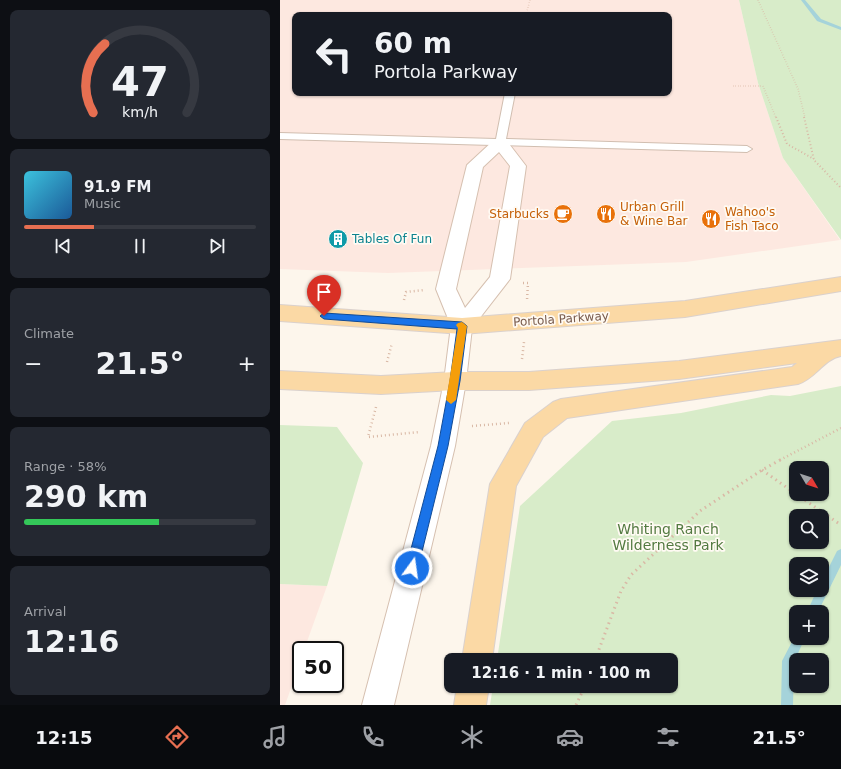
<!DOCTYPE html>
<html lang="en">
<head>
<meta charset="utf-8">
<style>
  body { margin:0; font-family:"DejaVu Sans",sans-serif; background:#242831; color:#f1f3f6; height:100vh; display:flex; flex-direction:column; font-size:15px; white-space:nowrap }
  * { box-sizing:border-box; margin:0 }
  p { font-size:13px; color:#9ea1a6 }
  .icon { flex:none; width:22px; height:22px; fill:none; stroke:currentColor; stroke-width:2; stroke-linecap:round; stroke-linejoin:round }
  .map { position:relative; flex:1; overflow:hidden }
  .sheet { display:flex; flex-direction:column; gap:10px; padding:10px; background:#0d0f14; width:280px }
  .sheet>* { flex:none }
  .top-card { position:absolute; left:12px; top:12px; width:380px; height:84px; border-radius:8px; box-shadow:0 1px 3px #0004; background:#171b24; color:#f1f3f6; overflow:hidden }
  .needle { width:26px; rotate:129deg }
  .fabs { position:absolute; left:509px; top:461px; display:grid; gap:8px }
  .fabs a { display:grid; place-items:center; width:40px; height:40px; border-radius:8px; background:#171b24; box-shadow:0 1px 3px #0004; font-size:20px }
  .speed { position:absolute; left:12px; top:641px; display:flex; gap:8px; font-size:20px; font-weight:700; text-align:center }
  .speed>* { display:grid; place-content:center; width:52px; height:52px; border-radius:50%; background:#171b24; box-shadow:0 1px 3px #0004; line-height:1 }
  .speed .limit { border:2px solid #111; border-radius:6px; background:#fff; color:#111 }
  .pin { position:absolute; display:grid; place-items:center; width:34px; height:34px; color:#fff; margin:-41px -17px; border-radius:50% 50% 50% 0; rotate:-45deg; box-shadow:0 0 4px #0007 }
  .pin .icon { rotate:45deg }
  .me { position:absolute; width:44px; margin:-22px; rotate:14deg; stroke-linejoin:round; filter:drop-shadow(0 0 3px #0008) }
  .turn { display:flex; align-items:center; gap:14px; height:84px; padding:0 16px; font-size:18px }
  .turn .icon { width:52px; height:52px; stroke-width:2.5 }
  .turn b { display:block; font-size:28px; line-height:34px }
  .big { font-size:30px; font-weight:700; line-height:1.1 }
  .sheet .card { flex:1; display:flex; flex-direction:column; justify-content:center; gap:6px; min-width:0; padding:0 14px; border-radius:8px; background:#242831 }
  .sheet .dial { align-items:center; gap:0 }
  .dial svg { height:104px; overflow:visible; fill:none; stroke:#363941; stroke-width:7; stroke-linecap:round; text-anchor:middle }
  .dial text { fill:#f1f3f6; stroke:none }
  .song { display:flex; align-items:center; gap:12px }
  .cover { width:48px; height:48px; border-radius:6px; background:linear-gradient(135deg,hsl(190 70% 55%),hsl(210 70% 35%)) }
  .played { height:4px; border-radius:2px; background:linear-gradient(90deg,#e76f51 30%,#363941 30%) }
  .keys { display:flex; justify-content:space-around; direction:ltr }
  .heat { display:flex; justify-content:space-between; align-items:center; font-size:22px; direction:ltr }
  .charge { height:6px; border-radius:3px; background:linear-gradient(90deg,#34c759 58%,#363941 0) }
  .trip { position:absolute; left:164px; top:653px; width:234px; height:40px; border-radius:8px; background:#171b24; box-shadow:0 1px 3px #0004; font-weight:700; line-height:40px; text-align:center }
  .tab-bar { display:flex; height:64px; justify-content:space-around; align-items:center; background:#090b0e; color:#9ea1a6 }
  .tab-bar .icon { width:28px; height:28px }
  .tab-bar .selected { color:#e76f51 }
  .tab-bar b { font-size:18px; color:#f1f3f6 }
  main { display:flex; flex:1; min-height:0 }
  .map>svg:first-child { display:block }
  .commercial { fill:#fde8e0; fill-rule:evenodd }
  .green { fill:#d8ecc9; fill-rule:evenodd }
  .lines { fill:none; stroke-linecap:round; stroke-linejoin:round }
  .stream { fill:#a5d3da; fill-rule:evenodd }
  .lane-casing { stroke:#d1beb0; stroke-width:2 }
  .secondary-casing { stroke:#d6c0b0; stroke-width:2 }
  .primary-casing { stroke:#dad1cd; stroke-width:2 }
  .path-far3 { stroke:#d9b8a5; stroke-width:1.5; stroke-dasharray:0.5 2; stroke-linecap:butt }
  .path-far2 { stroke:#d9b8a5; stroke-width:2; stroke-dasharray:1 2.5; stroke-linecap:butt }
  .path-far1 { stroke:#d9b8a5; stroke-width:2.5; stroke-dasharray:1 3; stroke-linecap:butt }
  .path { stroke:#d9b8a5; stroke-width:3; stroke-dasharray:1.5 4; stroke-linecap:butt }
  .lane { fill:#fff; fill-rule:evenodd }
  .secondary { fill:#fff; fill-rule:evenodd }
  .primary { fill:#fbd9a5; fill-rule:evenodd }
  .route { fill:#1a73e8; stroke:#114b97 }
  .slow { fill:#f59e0b }
  .labels { text-anchor:middle; stroke-width:3.5; stroke-linejoin:round; paint-order:stroke }
  .food-label { font-size:12px; fill:#c56008; stroke:#fffaf3; text-anchor:start }
  .culture-label { font-size:12px; fill:#0d838f; stroke:#fffaf3; text-anchor:start }
  .street-label { font-size:12px; fill:#7a5c4d; stroke:#fffaf3 }
  .near-park-label { font-size:14px; fill:#537a41; stroke:#fffaf3 }
</style>
</head>
<body>
<main>
<section class="sheet">
<div class="card dial"><svg viewBox="0 0 100 80">
<path d="M14 69A42 42 0 1 1 86 69"/>
<path d="M14 69A42 42 0 0 1 23 16" stroke="#e76f51"/>
<text x="50" y="56" font-size="32" font-weight="700">47</text>
<text x="50" y="72" font-size="11">km/h</text>
</svg></div>
<div class="card">
<div class="song"><i class="cover"></i><div><b>91.9 FM</b><p>Music</p></div></div>
<div class="played"></div>
<div class="keys"><svg class="icon" aria-label="previous" viewBox="0 0 24 24"><path d="M18 5L8 12l10 7zM5 5v14"/></svg><svg class="icon" aria-label="pause" viewBox="0 0 24 24"><path d="M8 5v14M16 5v14"/></svg><svg class="icon" aria-label="next" viewBox="0 0 24 24"><path d="M6 5l10 7-10 7zM19 5v14"/></svg></div>
</div>
<div class="card"><p>Climate</p>
<div class="heat"><a>−</a><b class="big">21.5°</b><a>+</a></div>
</div>
<div class="card"><p>Range · 58%</p><b class="big">290 km</b><div class="charge"></div></div>
<div class="card"><p>Arrival</p><b class="big">12:16</b></div>
</section>
<div class="map">
<svg width="561" height="705" viewBox="0 0 561 705">
  <rect width="100%" height="100%" fill="#fdf6ec"/>
  <path class="commercial" d="M0,0H459L478,83L503,158L560,240L406,262L108,273L0,269ZM15,15H389V93H15Z
    M0,584L47,586L24,650H21V660L5,705H0Z"/>
  <path class="green" d="M459,0H561V240L503,158L478,83Z
    M561,386V705H210L213,686H391V660H217L240,506L332,421L401,413L491,395L510,396ZM516,468H542V494H516ZM516,516H542V542H516ZM516,564H542V590H516ZM516,612H542V638H516ZM516,660H542V686H516Z
    M0,425L57,427L83,463L47,586L0,584Z"/>
  <g class="lines">
    <path class="stream" d="M521,0H525L541,19L561,27V30L537,21Z
      M561,549V565L538,612H527L537,590H542V581L557,551Z
      M516,634V638H525L514,662L513,705H501L502,661Z"/>
    <g class="lane-casing">
      <path id="lane" d="M225,93H235L226,139L467,146L472,149L467,152L0,139V133L216,139Z"/>
    </g>
    <g class="secondary-casing">
      <path id="secondary" d="M220,138L226,140L246,166L230,279L192,328L186,381L175,446L114,705H82L151,446L164,381L171,326L156,289L187,165L214,140ZM219,152L230,166L210,277L185,308L176,289L203,167Z"/>
    </g>
    <g class="primary-casing">
      <path id="primary" d="M561,277V291L405,317L182,334L0,321V305L182,318L405,301Z
        M561,340V356C544,359 535,379 518,384L287,418L263,437L236,486L212,660H182L210,484L245,423L273,402L281,399L512,367L517,363L399,379L249,390H175L101,394L0,389V371L101,376L175,372H249L399,361Z
        M177,686H209L206,705H174Z"/>
    </g>
    <path class="path-far3" d="M478,0L518,89L525,118
      M246,15L250,0
      M453,86H483L496,118"/>
    <path class="path-far2" d="M496,117L507,144L534,159
      M524,117L534,160L561,188"/>
    <path class="path-far1" d="M243,283H248L247,300
      M124,300L126,292L144,290
      M242,359L244,342
      M107,362L112,343
      M96,407L88,437L140,432
      M192,426L229,423
      M500,460L561,428"/>
    <path class="path" d="M482,470L516,494
      M516,494L561,525
      M315,660L341,591L351,575L420,511L482,470L502,459
      M296,705L305,686"/>
    <use href="#lane" class="lane"/>
    <use href="#secondary" class="secondary"/>
    <use href="#primary" class="primary"/>
  </g>
  <path class="route" d="M44,313L182,322L187,326L180,381L168,446L138,568L136,572L132,574L128,572L126,568L158,446L170,381L177,329L44,319L40,316Z"/>
  <path class="slow" d="M182,322L187,326L176,400L171,404L166,400L178,328L176,325L178,323Z"/>
  <defs>
    <g id="cafe-disc" transform="scale(1)"><circle r="9.5" fill="#e8710a" stroke="#fffaf3"/><path d="M-5.5-4.5H6V0H3Q3 3.5 0 3.5H-2.5Q-5.5 3.5-5.5 0ZM3-3.2v2h1.7v-2ZM-6 4.5H4V6H-6Z" fill="#fff"/></g>
    <g id="restaurant-disc" transform="scale(1)"><circle r="9.5" fill="#e8710a" stroke="#fffaf3"/><path d="M-5-6h1v4h1v-4h1v4h1v-4h1v5L-1.5 .5V6h-2V.5L-5-1ZM5-6V6H3V1.5H1.5Q1.5-4 5-6Z" fill="#fff"/></g>
    <g id="building-disc" transform="scale(1)"><circle r="9.5" fill="#0f9aa8" stroke="#fffaf3"/><path d="M-4-6H4V6H1V3H-1V6H-4ZM-2.5-4.3h1.7v1.8h-1.7ZM.8-4.3h1.7v1.8H.8ZM-2.5-1h1.7V.8h-1.7ZM.8-1h1.7V.8H.8Z" fill="#fff"/></g>
  </defs>
  <g fill-rule="evenodd">
    <use href="#cafe-disc" x="283" y="214"/>
    <use href="#restaurant-disc" x="326" y="214"/>
    <use href="#restaurant-disc" x="431" y="219"/>
    <use href="#building-disc" x="58" y="239"/>
  </g>
  <g class="labels">
    <g class="food-label">
      <text x="340" y="211">Urban Grill<tspan x="340" dy="14">&amp; Wine Bar</tspan></text>
      <text x="445" y="216">Wahoo's<tspan x="445" dy="14">Fish Taco</tspan></text>
      <text x="269" y="218" text-anchor="end">Starbucks</text>
    </g>
    <g class="culture-label">
      <text x="72" y="243">Tables Of Fun</text>
    </g>
    <g class="street-label">
      <text transform="translate(281 319) rotate(-4)" y="4">Portola Parkway</text>
    </g>
    <g class="near-park-label">
      <text x="388" y="534">Whiting Ranch<tspan x="388" dy="16">Wilderness Park</tspan></text>
    </g>
  </g>
</svg>
<div class="fabs">
<a><svg class="needle" viewBox="-14 -14 28 28"><path d="M0-13l5 13h-10z" fill="#e53935"/><path d="M0 13l5-13h-10z" fill="#9ea1a6"/></svg></a>
<a><svg class="icon" aria-label="search" viewBox="0 0 24 24"><circle cx="10" cy="10" r="6"/><path d="M15 15l6 6"/></svg></a>
<a><svg class="icon" aria-label="layers" viewBox="0 0 24 24"><path d="M12 4l9 5-9 5-9-5zM3 14l9 5 9-5"/></svg></a>
<a>+</a>
<a>−</a>
</div>
<div class="speed"><div class="limit">50</div></div>
<div class="pin" style="left:44px;top:316px;background:#d93025"><svg class="icon" aria-label="arrive" viewBox="0 0 24 24"><path d="M6 21V4h12l-3 4 3 4H6"/></svg></div>
<svg class="me" style="left:132px;top:568px" viewBox="-20 -20 40 40"><circle r="17" fill="#1a73e8" stroke="#fff" stroke-width="3"/><path d="M0-11L8 9 0 5-8 9z" fill="#fff"/></svg>
<div class="trip">12:16 · 1 min · 100 m</div>
<div class="top-card">
<div class="turn"><svg class="icon" aria-label="left" viewBox="0 0 24 24"><path d="M17 20v-9H6M10 6l-5 5 5 5"/></svg><div><b>60 m</b>Portola Parkway</div></div>
</div>
</div>
</main>
<nav class="tab-bar">
<b>12:15</b>
<svg class="icon selected" aria-label="directions" viewBox="0 0 24 24"><path d="M12 3l9 9-9 9-9-9zM9 14v-3h6M13 9l2 2-2 2"/></svg>
<svg class="icon" aria-label="music" viewBox="0 0 24 24"><path d="M9 18V5l10-2v13"/><circle cx="6" cy="18" r="3"/><circle cx="16" cy="16" r="3"/></svg>
<svg class="icon" aria-label="phone" viewBox="0 0 24 24"><path d="M5 4h4l2 5-3 2q2 4 5 5l2-3 5 2v4C11 20 4 13 5 4z"/></svg>
<svg class="icon" aria-label="climate" viewBox="0 0 24 24"><path d="M12 3v18M4 7l16 10M4 17L20 7"/></svg>
<svg class="icon" aria-label="car" viewBox="0 0 24 24"><path d="M5 17H2v-5l4-1 3-4h7l3 4 3 1v5h-3M9 17h6M6 11h13"/><circle cx="7" cy="17" r="2"/><circle cx="17" cy="17" r="2"/></svg>
<svg class="icon" aria-label="filters" viewBox="0 0 24 24"><path d="M4 7h16M4 17h16"/><circle cx="9" cy="7" r="2"/><circle cx="15" cy="17" r="2"/></svg>
<b>21.5°</b>
</nav>
</body>
</html>
